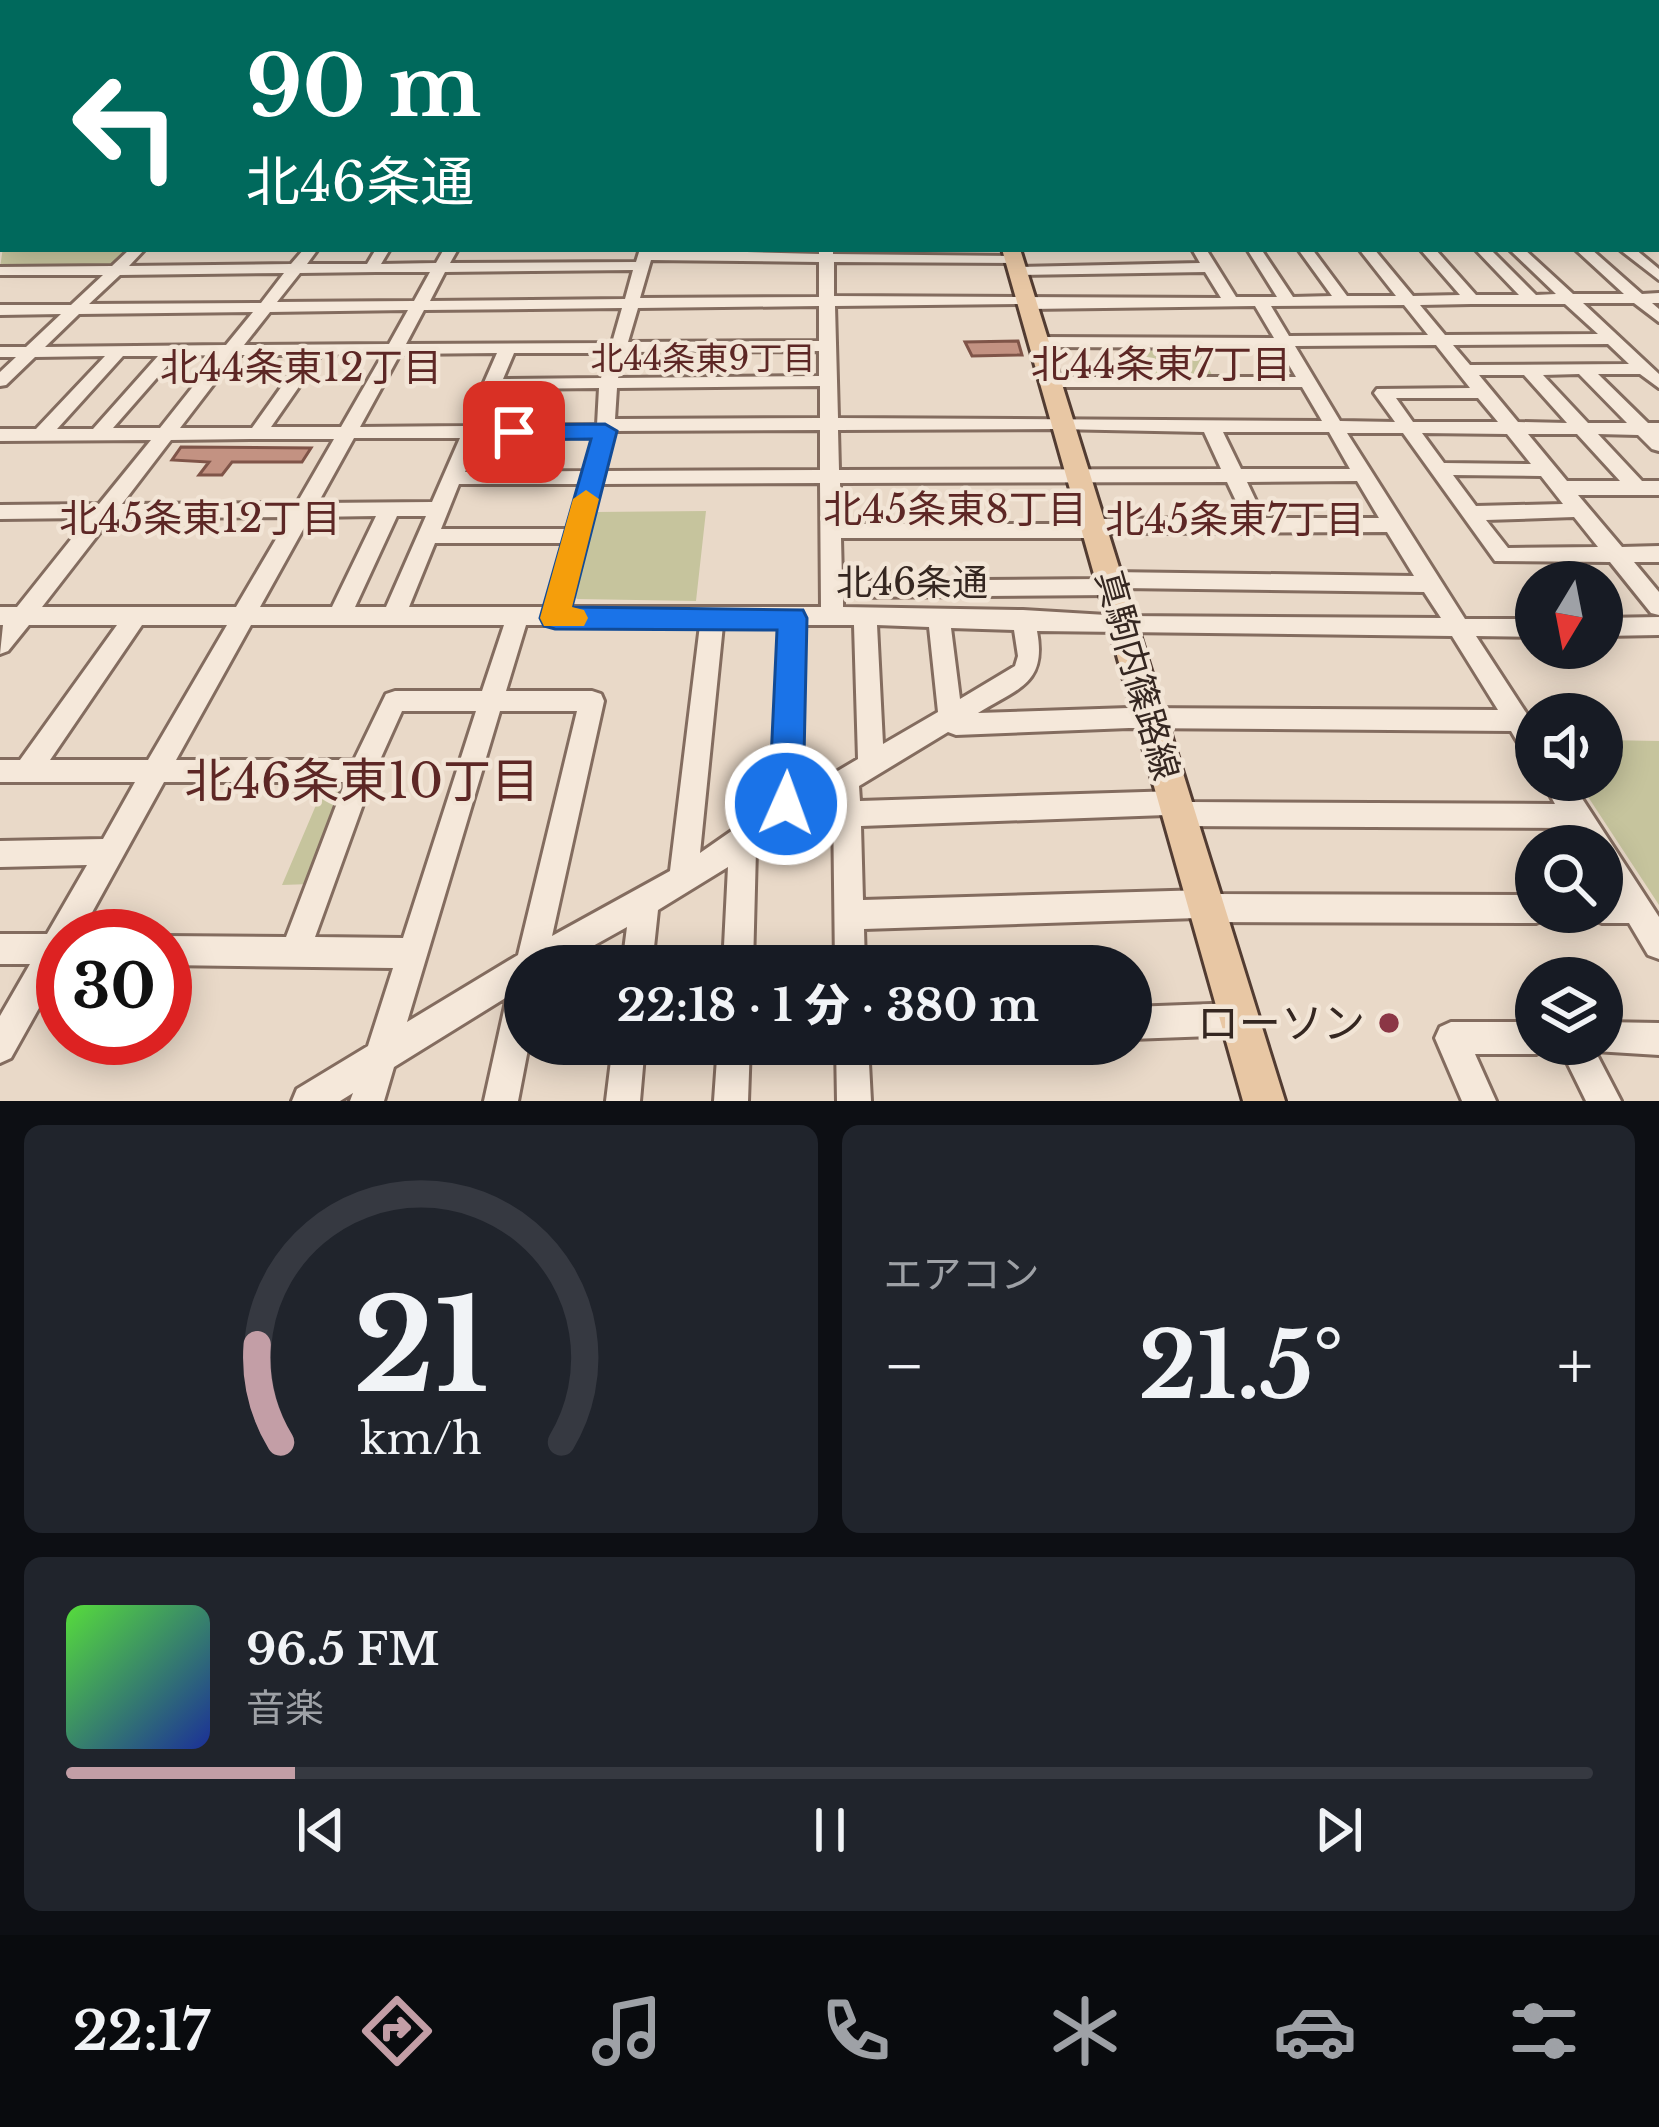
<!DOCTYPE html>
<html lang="ja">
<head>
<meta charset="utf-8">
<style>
  body { margin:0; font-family:"Libre Baskerville","Noto Sans JP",serif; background:#20242c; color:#f1f3f6; height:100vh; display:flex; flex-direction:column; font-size:45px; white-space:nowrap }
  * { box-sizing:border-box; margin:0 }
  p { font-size:39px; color:#9ea1a6 }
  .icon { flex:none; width:66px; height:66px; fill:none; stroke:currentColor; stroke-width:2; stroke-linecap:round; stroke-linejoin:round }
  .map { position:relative; height:1101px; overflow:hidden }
  .panel { display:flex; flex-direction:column; gap:24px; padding:24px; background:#0d0f14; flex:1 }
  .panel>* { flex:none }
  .guide { position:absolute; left:0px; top:0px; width:1659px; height:252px; box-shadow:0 6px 30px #0003; background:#00695c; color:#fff; overflow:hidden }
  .needle { width:78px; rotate:190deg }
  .tools { position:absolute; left:1515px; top:561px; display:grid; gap:24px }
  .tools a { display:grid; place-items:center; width:108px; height:108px; border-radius:50%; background:#171b24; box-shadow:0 6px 30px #0003; font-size:60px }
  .speed { position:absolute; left:36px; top:909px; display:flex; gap:24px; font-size:60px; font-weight:700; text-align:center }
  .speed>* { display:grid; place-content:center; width:156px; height:156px; border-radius:50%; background:#171b24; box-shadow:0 6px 30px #0003; line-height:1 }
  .speed .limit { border:18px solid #d22; background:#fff; color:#111 }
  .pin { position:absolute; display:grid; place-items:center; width:102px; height:102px; color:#fff; margin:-51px; border-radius:24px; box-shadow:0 6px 18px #0006 }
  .me { position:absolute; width:132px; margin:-66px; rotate:2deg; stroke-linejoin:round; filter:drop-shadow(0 0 9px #0008) }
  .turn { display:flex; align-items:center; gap:42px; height:252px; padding:0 48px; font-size:54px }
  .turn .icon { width:156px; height:156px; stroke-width:2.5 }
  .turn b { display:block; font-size:84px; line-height:102px }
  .big { font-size:90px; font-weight:800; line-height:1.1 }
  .panel .card { flex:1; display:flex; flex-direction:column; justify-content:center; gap:18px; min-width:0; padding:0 42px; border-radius:18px; background:#20242c }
  .panel .dial { align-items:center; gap:0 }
  .dial svg { height:312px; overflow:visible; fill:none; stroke:#363941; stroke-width:7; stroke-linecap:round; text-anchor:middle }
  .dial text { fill:#f1f3f6; stroke:none }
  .song { display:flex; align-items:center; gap:36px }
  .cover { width:144px; height:144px; border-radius:18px; background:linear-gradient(135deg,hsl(110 70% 55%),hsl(230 70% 35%)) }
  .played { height:12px; border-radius:6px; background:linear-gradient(90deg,#c39ea6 15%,#363941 15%) }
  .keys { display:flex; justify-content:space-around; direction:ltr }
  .heat { display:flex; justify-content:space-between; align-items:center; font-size:66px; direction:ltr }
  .panel .tiles { flex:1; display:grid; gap:24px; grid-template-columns:1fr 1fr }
  .card:last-child { grid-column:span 2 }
  .trip { position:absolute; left:504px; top:945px; width:648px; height:120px; border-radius:60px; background:#171b24; box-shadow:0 6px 30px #0003; font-weight:800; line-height:120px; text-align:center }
  .tabs { display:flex; height:192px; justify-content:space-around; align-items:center; background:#090b0e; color:#9ea1a6 }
  .tabs .icon { width:84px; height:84px }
  .tabs .on { color:#c39ea6 }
  .tabs b { font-size:54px; color:#f1f3f6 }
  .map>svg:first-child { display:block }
  .green { fill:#c6c49d }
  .building { fill:#c39282; stroke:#7f5448; stroke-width:3 }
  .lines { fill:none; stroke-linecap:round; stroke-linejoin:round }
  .minor-casing { stroke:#836c5f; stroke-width:6 }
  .major-casing { stroke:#523c32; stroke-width:6 }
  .minor { fill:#f5e8da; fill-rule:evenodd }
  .major { fill:#e8c7a4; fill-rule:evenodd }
  .route { fill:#1a73e8; stroke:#114b97; stroke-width:3 }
  .slow { fill:#f59e0b }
  .poi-dot { fill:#8b3645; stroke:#f2e5d6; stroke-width:4.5 }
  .labels { text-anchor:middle; stroke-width:9; stroke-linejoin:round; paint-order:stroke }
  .far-neighbourhood-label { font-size:33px; fill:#5d2725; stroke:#f2e5d6 }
  .street-label { font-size:36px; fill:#352721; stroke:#f2e5d6 }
  .neighbourhood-label { font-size:39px; fill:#5d2725; stroke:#f2e5d6 }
  .near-poi-label { font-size:42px; fill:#352721; stroke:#f2e5d6; text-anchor:end }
  .near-neighbourhood-label { font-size:48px; fill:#5d2725; stroke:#f2e5d6 }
</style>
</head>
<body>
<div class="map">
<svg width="1659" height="1101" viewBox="0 0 1659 1101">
  <rect width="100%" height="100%" fill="#e9d9c8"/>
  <path class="green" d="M3,247V249H130L112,266L0,268Z
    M1137,347H1198L1213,377H1150Z
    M706,511L696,601L577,599L573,595L595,512Z
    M1602,740L1659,741V905L1577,780H1602Z
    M325,784H350L310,884L282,885Z"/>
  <path class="building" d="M1018,341L1022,355L972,356L965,342Z
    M181,447L311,448L302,462H232L222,475H199L209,462L172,460Z"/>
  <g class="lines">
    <g class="minor-casing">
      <path id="minor" d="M0,0H505L0,5Z
        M707,0H715V3H707Z
        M822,0H830V3H822Z
        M885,0H893L894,3H886Z
        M998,0H1172L1173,2L994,3Z
        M1268,0H1278L1280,3H1270Z
        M1393,0H1403L1405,3H1395Z
        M1433,0H1443L1445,3H1435Z
        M1475,0H1485L1488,3H1478Z
        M1521,0H1531L1534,3H1524Z
        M1564,0H1575L1578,3H1567Z
        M1614,0H1625L1628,3H1617Z
        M1656,17L1659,18V24L1656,23Z
        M3,20V27L0,28V21Z
        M1656,43H1659V49H1656Z
        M0,46H3V52H0Z
        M1656,72L1659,73V80L1656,79Z
        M3,76V83L0,84V77Z
        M0,105H3L0,113Z
        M1656,106H1659V114H1656Z
        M1656,139L1659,140V149L1656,148Z
        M1656,176L1659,177V187L1656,186Z
        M3,188V197L0,198V189Z
        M1656,195H1659V203H1656Z
        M0,206H3V214H0Z
        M1656,224L1659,225V234L1656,233Z
        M0,238H3V249H0Z
        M130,249H145L129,266L291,264L304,249H318L307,264H367L376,249H390L381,264L436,263L444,249H458L450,263L636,262L640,249L819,254V249H833V254L1014,256L1021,260L1019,263L834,262V296L1221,298L1205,272L1019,275L1012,271L1019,267L1200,263L1192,249H1206L1236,297H1277L1247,249H1261L1293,297L1332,296L1298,249H1312L1347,296H1396L1359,249H1374L1413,296L1460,295L1420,249H1435L1476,295H1519L1475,249H1490L1536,295L1556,294L1509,249H1524L1573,294H1624L1575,249H1591L1642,294L1659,293V303H1652L1659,309V322L1634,303H1583L1659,374V388L1640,374H1598L1648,423H1659V451L1652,449L1638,435L1598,434L1642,481H1659V495H1578L1622,547L1659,546V562H1634L1659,592V615L1651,613L1610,562L1495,561L1403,433H1347L1465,619H1536V637L1476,636L1536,728V761L1527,758L1511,731L1129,728L956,735L948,732L859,786L860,801L1176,791L1185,794L1189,802L1555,804L1542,780H1570L1659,917V959L1648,955L1629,923H1602L1592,919L1589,912H1602V895H1612L1602,879V846H1582L1571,828L1179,826L1170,823L1166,815L861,826L863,900L1205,890L1215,894L1536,895V912H1549L1546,919L1536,923L1206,922L1197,918L864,929L865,966H835L833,802L756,849L753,966H723L728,867L658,910L652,966H622L627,927L557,966H525V1044H529L518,1101H484L507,997L394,1067L384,1101H350L353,1093L340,1101H292L297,1089L368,1046L393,968L165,965L163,936L286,937L345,782H164L79,936H63V965L11,1058L0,1063V1016L30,964H0V934H47L87,865L0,867V841L103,839L135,782H0V760H20L117,625H29L8,651L0,654L3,625H0V607H17L88,518L0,519V505L99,504L151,440L0,441V429H36L105,356L35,357L6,385L0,386V372L16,357H0V347H26L61,314L0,315V305H71L103,275H0V267L112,266ZM651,260L819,262V297L640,298ZM633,270L625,299L430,301L445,272ZM376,272H430L414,301L277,302L300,273ZM284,273L261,303L89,304L120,275ZM1021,304L1029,309L1255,306L1274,338L1040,337L1032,342L1040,347L1279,348L1296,377H1050L1041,382L1050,387H1302L1322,421L838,418L835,306ZM1471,304H1565L1598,334L1445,335L1420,305ZM1404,305L1428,335L1289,336L1271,306ZM819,306V341L628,342L638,308ZM622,308L612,343L406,344L424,310ZM408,310L389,344L244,345L270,312ZM253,312L226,345L45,347L79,314ZM1608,344L1629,364L1470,365L1453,345ZM1436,345L1470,388L1377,389L1374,393L1395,422L1340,421L1295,346ZM819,351V376L618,378L625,352ZM497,353L465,426L360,427L400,354ZM514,353H609L601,378L503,379ZM383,354L341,427H271L321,355ZM218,355L160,428H113L176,356ZM236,355H304L252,428H180ZM123,356H158L93,429H57ZM1579,374L1627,423H1588L1543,375ZM1479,375H1524L1567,423L1518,422ZM820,386V418L615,419L617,388ZM599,388L597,425L483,426L499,389ZM1396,398H1478L1498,422H1413ZM1056,429L1204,432L1221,469L839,470L838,430ZM820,430V470L603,471L614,431ZM1223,432H1329L1350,469H1241ZM1422,433L1507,434L1531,464L1444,463ZM1528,434H1577L1620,481H1567ZM594,437L584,471L465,472L479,438ZM354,438H460L432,502L318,503ZM250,439H334L297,503L122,504L171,440ZM1453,475L1541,476L1563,504L1476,506ZM1357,481L1379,518H1264L1247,482ZM1227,482L1244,518L1095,519L1086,524H841L840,483ZM820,483L821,607H569L600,484ZM459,484H581L568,529H441ZM376,516L332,607H260L310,517ZM397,516H426L386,607H355ZM289,517L236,607H42L111,518ZM1574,517L1598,547L1508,548L1486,520ZM1387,532L1414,576L1110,572L1100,579L842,581L841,538H1096L1105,533ZM435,543H564L547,607H409ZM1122,588L1424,592L1441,618L1123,616L1023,610L843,607V597L1112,595ZM142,625H227L148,760H50ZM251,625H504L482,691H395L386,694L354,760H176ZM526,625H700L670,871L552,936L604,701L601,694L592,691H506ZM723,625H781L772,810L733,830L700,853ZM804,625H854L858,759L799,794ZM877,625L929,627L938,712L883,744ZM951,628L1014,630L1018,656L1015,666L960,699ZM1037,631L1452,636L1498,710L1129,708L978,713C1018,688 1047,684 1037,631ZM402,711H476L403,938L315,937L375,771ZM500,711H577L518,955L407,1022Z
        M1619,249H1635L1659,269V280Z
        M1659,617V635L1602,636V618Z
        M1239,1003L1250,1008L1255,1019L1250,1030L1239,1035L1131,1039V1007Z
        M1451,1022H1536V1044H1549L1547,1049L1536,1054H1475L1496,1101H1462L1435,1038L1440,1027Z
        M1602,1022L1659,1023V1055L1595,1051L1621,1101H1586L1558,1044H1602Z
        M613,1044H645L640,1101H606Z
        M718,1044H750L748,1101H714Z
        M836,1044H868L871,1101H837Z"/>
    </g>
    <g class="major-casing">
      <path id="major" d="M931,0H943L945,3H933Z
        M1656,119H1659V127H1656Z
        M0,132H3V142H0Z
        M1002,249H1020L1285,1101H1243Z"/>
    </g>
    <use href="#minor" class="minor"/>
    <use href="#major" class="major"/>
  </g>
  <path class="route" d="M605,424L617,431L572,607L803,610L807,618L803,804L798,815L786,820L774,815L769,804L777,630L555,629L544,626L540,618L591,439L514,440L503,432L514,425Z"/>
  <path class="slow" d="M586,490L599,499L572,607L584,610L588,618L584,626H544L540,618L573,499Z"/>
  <circle class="poi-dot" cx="1389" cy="1023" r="12"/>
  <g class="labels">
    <g class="far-neighbourhood-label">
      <text x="703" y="370">北44条東9丁目</text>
    </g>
    <g class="street-label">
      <text x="912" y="595">北46条通</text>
      <text transform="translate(1138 675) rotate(74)" y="13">真駒内篠路線</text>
    </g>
    <g class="neighbourhood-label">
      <text x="1161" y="378">北44条東7丁目</text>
      <text x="301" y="381">北44条東12丁目</text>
      <text x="955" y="523">北45条東8丁目</text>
      <text x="200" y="532">北45条東12丁目</text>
      <text x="1235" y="533">北45条東7丁目</text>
    </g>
    <g class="near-poi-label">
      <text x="1365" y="1038">ローソン</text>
    </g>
    <g class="near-neighbourhood-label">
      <text x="362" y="798">北46条東10丁目</text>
    </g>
  </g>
</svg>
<div class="tools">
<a><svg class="needle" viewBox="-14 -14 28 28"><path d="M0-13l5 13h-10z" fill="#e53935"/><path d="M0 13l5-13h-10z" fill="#9ea1a6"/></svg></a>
<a><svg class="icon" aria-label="sound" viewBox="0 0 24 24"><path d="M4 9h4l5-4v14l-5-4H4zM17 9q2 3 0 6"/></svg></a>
<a><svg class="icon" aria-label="search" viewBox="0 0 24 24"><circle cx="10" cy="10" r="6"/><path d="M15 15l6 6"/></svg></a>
<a><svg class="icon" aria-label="layers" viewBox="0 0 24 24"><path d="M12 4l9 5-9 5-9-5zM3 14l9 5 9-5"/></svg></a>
</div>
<div class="speed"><div class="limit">30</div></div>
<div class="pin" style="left:514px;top:432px;background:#d93025"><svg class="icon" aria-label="arrive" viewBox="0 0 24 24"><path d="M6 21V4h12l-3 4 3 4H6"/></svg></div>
<svg class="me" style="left:786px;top:804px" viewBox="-20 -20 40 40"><circle r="17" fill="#1a73e8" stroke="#fff" stroke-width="3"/><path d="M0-11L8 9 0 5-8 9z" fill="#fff"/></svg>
<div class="trip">22:18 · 1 分 · 380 m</div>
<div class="guide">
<div class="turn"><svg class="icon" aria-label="left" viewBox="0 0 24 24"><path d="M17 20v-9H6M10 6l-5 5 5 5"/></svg><div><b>90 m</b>北46条通</div></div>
</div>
</div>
<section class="panel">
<div class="tiles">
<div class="card dial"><svg viewBox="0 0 100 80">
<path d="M14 69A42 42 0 1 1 86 69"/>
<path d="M14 69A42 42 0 0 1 8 44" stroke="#c39ea6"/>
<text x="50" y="56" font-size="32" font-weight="700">21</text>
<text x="50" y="72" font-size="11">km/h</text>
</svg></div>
<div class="card"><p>エアコン</p>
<div class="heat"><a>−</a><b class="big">21.5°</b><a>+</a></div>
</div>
<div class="card">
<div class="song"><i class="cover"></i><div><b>96.5 FM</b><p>音楽</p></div></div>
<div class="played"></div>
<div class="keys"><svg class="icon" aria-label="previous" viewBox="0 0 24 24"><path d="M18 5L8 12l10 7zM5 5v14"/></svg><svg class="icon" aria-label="pause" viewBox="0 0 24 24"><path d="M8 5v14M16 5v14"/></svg><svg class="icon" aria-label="next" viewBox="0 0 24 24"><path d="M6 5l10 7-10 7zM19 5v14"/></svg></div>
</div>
</div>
</section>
<nav class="tabs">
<b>22:17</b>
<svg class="icon on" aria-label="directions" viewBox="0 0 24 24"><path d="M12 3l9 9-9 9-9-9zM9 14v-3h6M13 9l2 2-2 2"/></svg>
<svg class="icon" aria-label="music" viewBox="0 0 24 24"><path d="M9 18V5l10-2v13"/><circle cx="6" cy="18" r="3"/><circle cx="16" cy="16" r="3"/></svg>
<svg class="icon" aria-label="phone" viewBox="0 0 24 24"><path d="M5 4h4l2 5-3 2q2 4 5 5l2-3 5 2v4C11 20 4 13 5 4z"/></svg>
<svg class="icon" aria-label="climate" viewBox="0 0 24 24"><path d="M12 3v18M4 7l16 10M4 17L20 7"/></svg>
<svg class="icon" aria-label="car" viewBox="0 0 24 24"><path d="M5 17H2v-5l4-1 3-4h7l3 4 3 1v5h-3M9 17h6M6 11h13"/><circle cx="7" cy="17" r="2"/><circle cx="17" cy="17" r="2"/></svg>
<svg class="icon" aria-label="filters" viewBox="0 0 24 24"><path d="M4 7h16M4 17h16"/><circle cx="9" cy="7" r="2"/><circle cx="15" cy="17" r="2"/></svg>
</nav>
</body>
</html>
